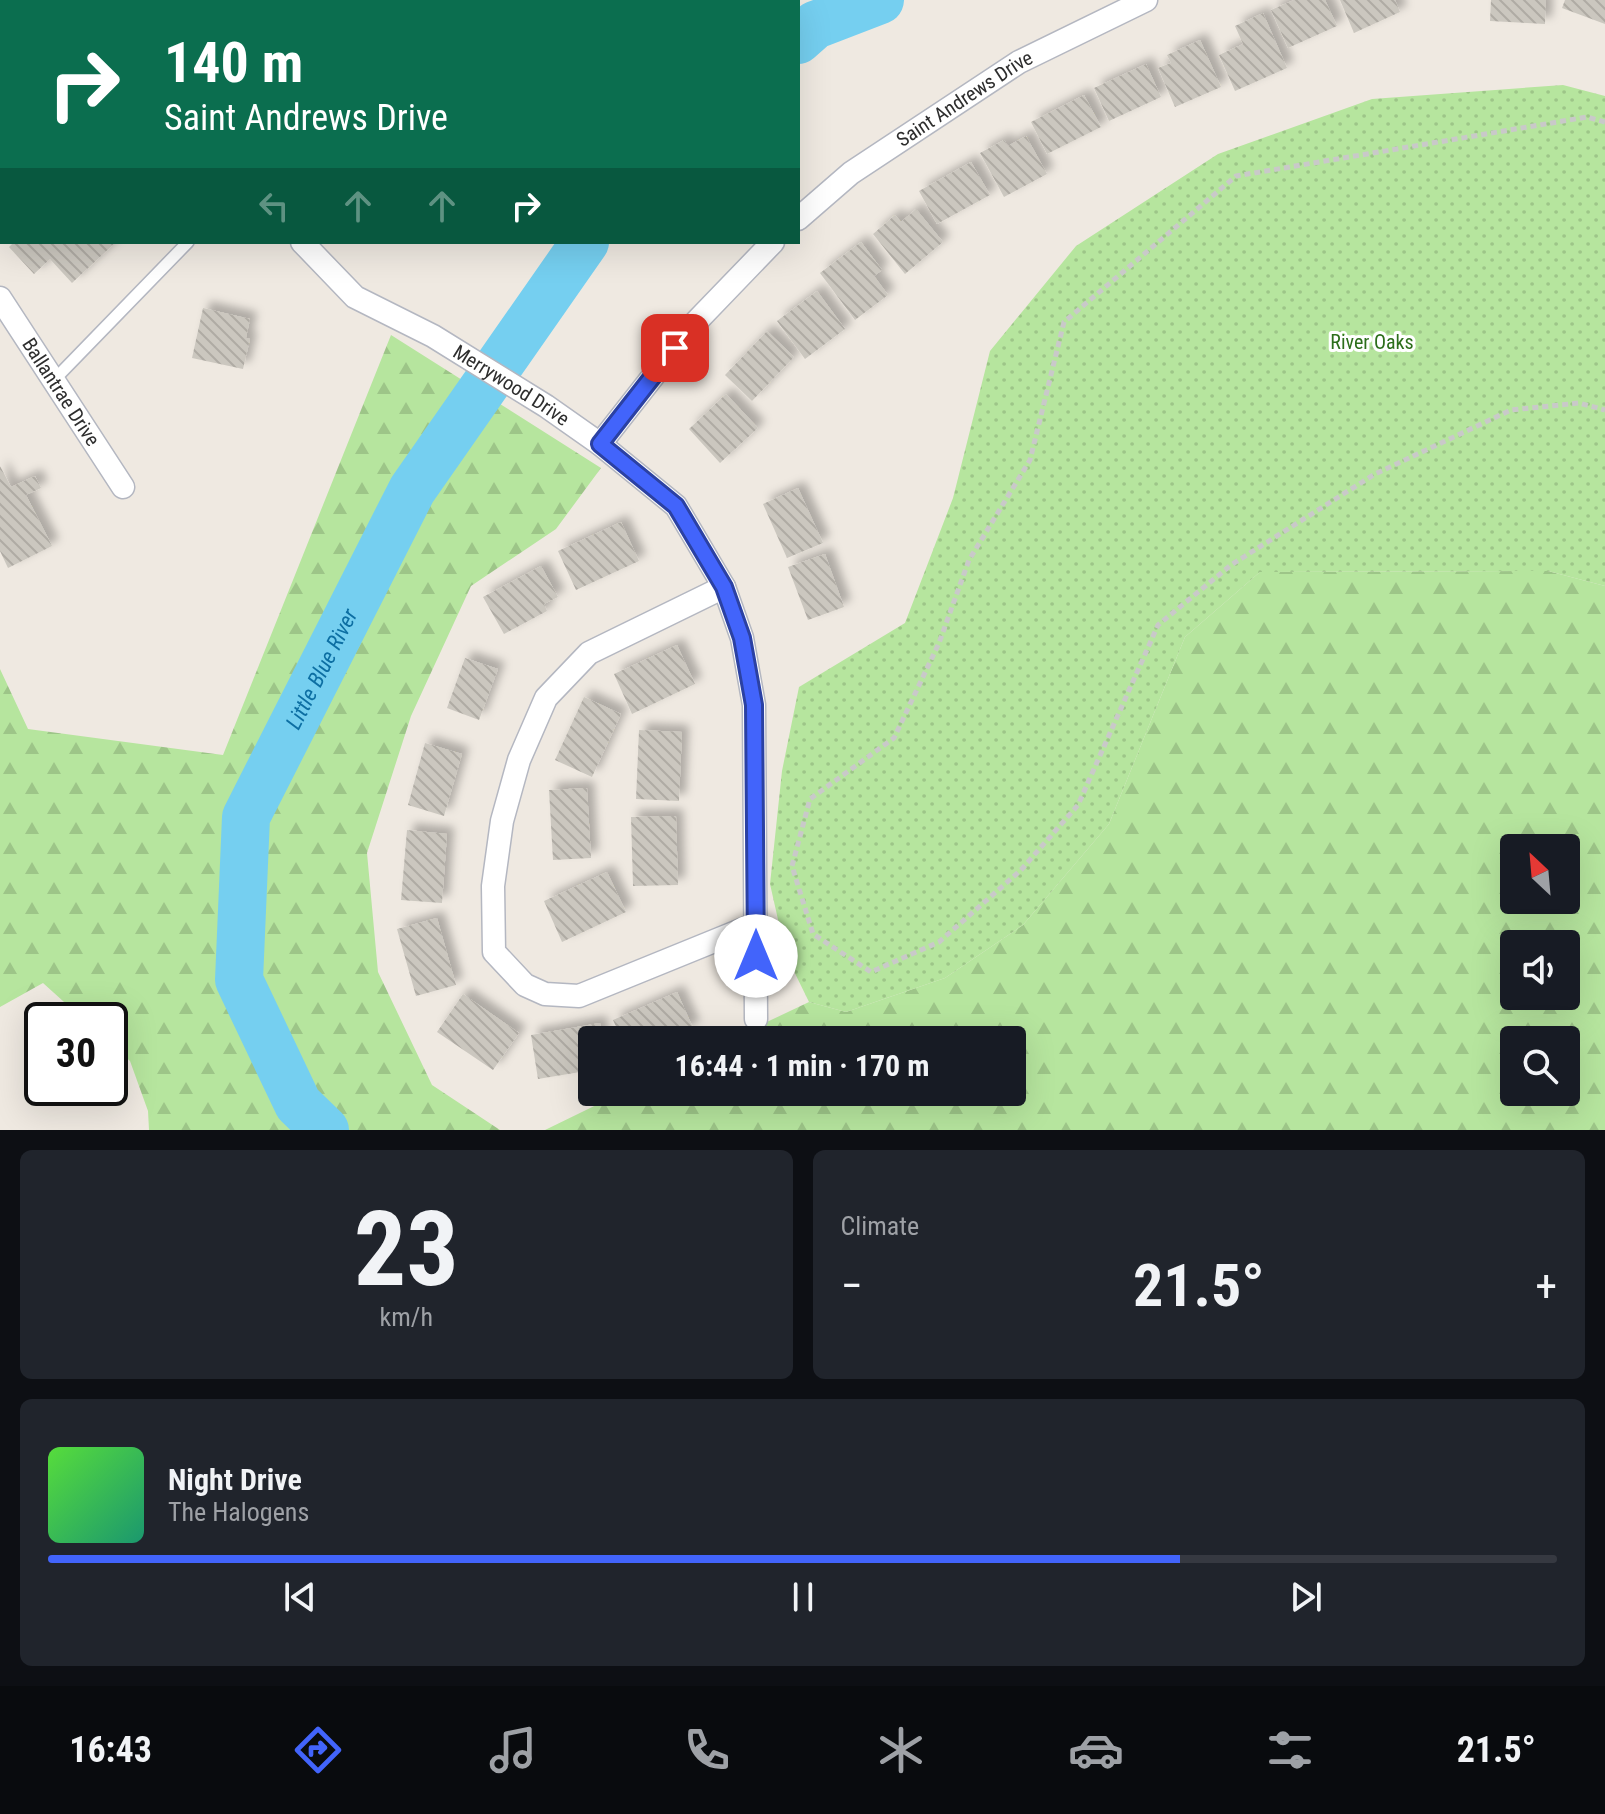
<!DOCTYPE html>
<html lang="en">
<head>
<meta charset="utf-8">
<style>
  body { margin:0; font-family:"Roboto Condensed",sans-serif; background:#20242c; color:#f1f3f6; height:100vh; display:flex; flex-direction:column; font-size:30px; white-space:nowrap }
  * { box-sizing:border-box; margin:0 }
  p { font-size:26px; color:#9ea1a6 }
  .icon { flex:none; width:44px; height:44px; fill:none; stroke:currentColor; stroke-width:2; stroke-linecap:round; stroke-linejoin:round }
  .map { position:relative; height:1130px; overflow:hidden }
  .side { display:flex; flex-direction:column; gap:20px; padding:20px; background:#0d0f14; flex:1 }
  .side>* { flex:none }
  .hud { position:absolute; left:0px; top:0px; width:800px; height:244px; box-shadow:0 8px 32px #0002; background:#0b6e4f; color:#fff; overflow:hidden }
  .needle { width:52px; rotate:334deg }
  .buttons { position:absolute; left:1500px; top:834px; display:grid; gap:16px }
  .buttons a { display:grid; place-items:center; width:80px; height:80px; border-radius:8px; background:#171b24; box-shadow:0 8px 32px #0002; font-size:40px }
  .speed { position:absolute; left:24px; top:1002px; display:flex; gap:16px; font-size:40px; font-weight:700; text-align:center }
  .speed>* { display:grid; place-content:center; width:104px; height:104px; border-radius:50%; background:#171b24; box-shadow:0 8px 32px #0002; line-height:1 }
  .speed .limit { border:4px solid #111; border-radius:12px; background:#fff; color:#111 }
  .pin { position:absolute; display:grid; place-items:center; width:68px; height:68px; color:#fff; margin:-34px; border-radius:16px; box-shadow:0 4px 12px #0006 }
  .me { position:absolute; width:88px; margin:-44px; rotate:0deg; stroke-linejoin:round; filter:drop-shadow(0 0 6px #0008) }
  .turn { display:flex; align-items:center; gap:28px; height:168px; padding:0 32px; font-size:36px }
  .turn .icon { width:104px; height:104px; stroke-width:2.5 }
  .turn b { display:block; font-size:56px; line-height:68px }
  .lanes { display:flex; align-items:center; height:76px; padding:0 32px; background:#0003; justify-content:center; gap:40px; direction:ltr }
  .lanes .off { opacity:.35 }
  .big { font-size:60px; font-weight:700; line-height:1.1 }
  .side .widget { flex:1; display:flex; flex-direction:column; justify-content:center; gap:12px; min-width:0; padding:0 28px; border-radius:12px; background:#20242c }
  .side .dial { align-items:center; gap:0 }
  .dial b { font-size:104px; line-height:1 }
  .song { display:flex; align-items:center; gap:24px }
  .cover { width:96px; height:96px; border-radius:12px; background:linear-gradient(135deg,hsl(110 70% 55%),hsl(160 70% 35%)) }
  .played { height:8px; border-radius:4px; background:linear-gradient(90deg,#4264fb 75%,#363941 75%) }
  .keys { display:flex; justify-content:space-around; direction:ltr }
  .heat { display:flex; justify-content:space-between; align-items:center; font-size:44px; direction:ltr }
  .side .tiles { flex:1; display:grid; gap:20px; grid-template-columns:1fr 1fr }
  .widget:last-child { grid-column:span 2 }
  .trip { position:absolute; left:578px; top:1026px; width:448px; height:80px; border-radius:8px; background:#171b24; box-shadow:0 8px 32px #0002; font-weight:700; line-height:80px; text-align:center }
  .tabs { display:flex; height:128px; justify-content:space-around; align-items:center; background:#090b0e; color:#9ea1a6 }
  .tabs .icon { width:56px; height:56px }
  .tabs .on { color:#4264fb }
  .tabs b { font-size:36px; color:#f1f3f6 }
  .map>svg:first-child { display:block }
  .forest { fill:url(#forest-firs); fill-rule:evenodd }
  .park { fill:url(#park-dots) }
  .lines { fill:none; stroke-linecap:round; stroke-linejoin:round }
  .stream { stroke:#75cff0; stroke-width:8 }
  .river { stroke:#75cff0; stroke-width:48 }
  .building { fill:url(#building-back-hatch); filter:url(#shadow) }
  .service-casing { stroke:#b4b7c1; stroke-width:14 }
  .minor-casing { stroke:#b4b7c1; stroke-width:25 }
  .path { stroke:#c9c9c9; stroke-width:5; stroke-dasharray:6 4; stroke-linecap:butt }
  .service { stroke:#fff; stroke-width:11 }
  .minor { stroke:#fff; stroke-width:22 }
  .route-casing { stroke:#2b41a3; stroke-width:20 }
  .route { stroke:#4264fb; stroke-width:14 }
  .labels { text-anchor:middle; stroke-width:6; stroke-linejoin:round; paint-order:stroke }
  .street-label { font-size:20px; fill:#2e2e2e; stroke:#fff }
  .park-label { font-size:20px; fill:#2c6e1b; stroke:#fff }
  .water-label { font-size:22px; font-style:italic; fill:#0d6fa3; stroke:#fff }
</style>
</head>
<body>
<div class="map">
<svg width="1605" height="1130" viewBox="0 0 1605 1130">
  <defs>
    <pattern id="forest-firs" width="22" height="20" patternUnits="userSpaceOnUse" patternTransform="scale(2)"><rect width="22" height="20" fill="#b6e59e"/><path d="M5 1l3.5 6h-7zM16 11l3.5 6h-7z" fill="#9dc588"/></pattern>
    <pattern id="park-dots" width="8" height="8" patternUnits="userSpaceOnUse" patternTransform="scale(2)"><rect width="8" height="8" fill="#b6e59e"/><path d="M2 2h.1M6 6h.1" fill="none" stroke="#9dc588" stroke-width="1.8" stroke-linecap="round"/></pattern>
    <pattern id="building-back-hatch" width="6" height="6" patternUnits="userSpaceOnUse" patternTransform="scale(2)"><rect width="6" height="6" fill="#cbc7bf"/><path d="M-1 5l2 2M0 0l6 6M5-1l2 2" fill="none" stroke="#afaba4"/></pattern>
    <filter id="shadow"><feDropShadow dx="7" dy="-7" stdDeviation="4" flood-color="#0004"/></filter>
  </defs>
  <rect width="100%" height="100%" fill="#efe9e1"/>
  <path class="forest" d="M391,335L601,468L556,529L471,586L411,716L367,853L378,972L432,1085L500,1130H149L148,1111L130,1061L110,1043V1020H84L43,983L0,1007V669L28,729L223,755Z
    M1548,571L1605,586V1130H545L623,1092H1012V1040H729L809,1002L846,1012L945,978L1023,925L1109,824L1185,637L1260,572ZM1514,848H1566V900H1514ZM1514,944H1566V996H1514ZM1514,1040H1566V1092H1514Z"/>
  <path class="park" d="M329,0H679L331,2Z
    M1563,85L1605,96V586L1548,571L1260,572L1185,637L1109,824L1023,925L945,978L846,1012L809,1002L786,955L770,884L782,771L799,687L905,623L953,498L990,351L1076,246L1218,154L1372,99Z"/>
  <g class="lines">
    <path class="stream" d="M256,0L257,2"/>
    <g class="river">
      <path d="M798,40L815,25L880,0"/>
      <path id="s1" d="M325,1130L298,1104L239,980L246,817L412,490L585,242"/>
    </g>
  </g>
  <path class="building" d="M1294,0H1325L1337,26L1288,48L1271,10Z
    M1340,0H1395L1400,12L1354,33Z
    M1491,0H1546L1545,24L1490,21Z
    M1565,0H1605V24L1562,8Z
    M1263,13L1287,68L1235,91L1219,55L1243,44L1235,26Z
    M1200,40L1221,87L1175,107L1158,68L1171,63L1167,55Z
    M1146,64L1161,97L1109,121L1094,88Z
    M1084,95L1101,127L1047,154L1031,122Z
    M1026,136L1047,174L1004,197L980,153L1004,140L1008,146Z
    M971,162L990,195L937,224L919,191Z
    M916,209L943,242L905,274L873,234L895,215L901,222Z
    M14,242H116L72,283L50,259L34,274L9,247Z
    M861,242L882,270L874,276L888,295L855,320L820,273Z
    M817,291L845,329L805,359L777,321Z
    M203,308L250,319L246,338L250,339L243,369L192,358Z
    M767,331L794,357L752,401L725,375Z
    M726,394L758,428L720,463L689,429Z
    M0,466L11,487L35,476L41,488L26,495L52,546L8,568L0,551Z
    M798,488L823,543L787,558L763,504Z
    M621,522L639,561L576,590L558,551Z
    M825,554L844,607L808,620L788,567Z
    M541,566L558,597L544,604L547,611L504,634L483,597Z
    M677,645L695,684L632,714L614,674Z
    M465,658L498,669L479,720L447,708Z
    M584,697L621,714L592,777L555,760Z
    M639,730L682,732L679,801L636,799Z
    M425,743L462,754L444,816L408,805Z
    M587,788L591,858L553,860L549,790Z
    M676,816L678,885L633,886L631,817Z
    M407,830L447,834L442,903L401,900Z
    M607,872L626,912L562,942L544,901Z
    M437,918L456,985L416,996L397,929Z
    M677,992L693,1028L665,1040H622L613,1020Z
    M463,994L519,1033L493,1070L437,1032Z
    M600,1023L602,1040H592V1070L538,1079L531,1035Z"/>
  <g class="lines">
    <g class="service-casing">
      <path id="service" d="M0,184L2,182
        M54,380L188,242"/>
    </g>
    <g class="minor-casing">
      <g id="minor">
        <path d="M63,0L65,2"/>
        <path id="s2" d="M798,219L851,173L1019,62L1146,0"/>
        <path id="s3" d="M302,242L355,297L433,336L546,406L600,444L676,506L724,587L742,638L754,705L756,1019"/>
        <path id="s4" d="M0,298L123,487"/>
        <path d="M600,444L694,324L773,242"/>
        <path d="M724,587L589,653L546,698L519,760L502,821L493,886L494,952L525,985L545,994L579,996L756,924"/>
      </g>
    </g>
    <path class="path" d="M1605,122L1587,117L1236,176L1064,322L1030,460L969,560L939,643L894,738L810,799L792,866L813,934L871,972L939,942L1021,870L1078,805L1158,625L1231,565L1375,474L1511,410L1579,403L1605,410"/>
    <use href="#service" class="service"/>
    <use href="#minor" class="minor"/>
  </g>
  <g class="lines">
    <g class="route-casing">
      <path id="route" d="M675,348L600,444L676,506L724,587L742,638L754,705L756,956"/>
    </g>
    <use href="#route" class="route"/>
  </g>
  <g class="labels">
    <g class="street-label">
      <text dy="7" stroke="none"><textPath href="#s2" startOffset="206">Saint Andrews Drive</textPath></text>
      <text dy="7" stroke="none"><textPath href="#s3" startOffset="256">Merrywood Drive</textPath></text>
      <text dy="7" stroke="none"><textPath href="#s4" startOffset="112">Ballantrae Drive</textPath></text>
    </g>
    <g class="park-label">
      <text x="1372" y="349">River Oaks</text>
    </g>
    <g class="water-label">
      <text dy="8" stroke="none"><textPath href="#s1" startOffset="504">Little Blue River</textPath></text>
    </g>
  </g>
</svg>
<div class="buttons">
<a><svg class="needle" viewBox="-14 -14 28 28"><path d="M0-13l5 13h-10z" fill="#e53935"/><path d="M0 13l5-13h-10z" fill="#9ea1a6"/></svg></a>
<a><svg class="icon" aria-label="sound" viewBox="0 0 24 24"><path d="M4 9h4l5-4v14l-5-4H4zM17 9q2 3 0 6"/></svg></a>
<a><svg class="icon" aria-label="search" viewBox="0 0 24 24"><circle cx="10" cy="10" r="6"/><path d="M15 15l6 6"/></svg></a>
</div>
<div class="speed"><div class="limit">30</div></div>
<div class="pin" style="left:675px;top:348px;background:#d93025"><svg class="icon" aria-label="arrive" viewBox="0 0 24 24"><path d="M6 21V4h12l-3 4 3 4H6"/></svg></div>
<svg class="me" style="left:756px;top:956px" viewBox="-20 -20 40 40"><circle r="19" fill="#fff"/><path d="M0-13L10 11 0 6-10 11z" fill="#4264fb"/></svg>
<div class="trip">16:44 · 1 min · 170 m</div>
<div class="hud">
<div class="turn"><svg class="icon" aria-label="right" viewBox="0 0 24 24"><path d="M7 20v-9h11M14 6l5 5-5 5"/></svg><div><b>140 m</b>Saint Andrews Drive</div></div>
<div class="lanes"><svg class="icon off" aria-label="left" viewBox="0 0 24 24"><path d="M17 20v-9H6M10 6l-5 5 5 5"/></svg><svg class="icon off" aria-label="ahead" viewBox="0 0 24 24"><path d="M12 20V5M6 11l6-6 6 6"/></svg><svg class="icon off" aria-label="ahead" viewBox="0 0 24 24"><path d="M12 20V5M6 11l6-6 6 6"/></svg><svg class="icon" aria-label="right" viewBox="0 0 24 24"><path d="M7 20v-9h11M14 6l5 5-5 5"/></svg></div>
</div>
</div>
<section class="side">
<div class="tiles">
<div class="widget dial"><b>23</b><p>km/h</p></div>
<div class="widget"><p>Climate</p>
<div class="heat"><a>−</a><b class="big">21.5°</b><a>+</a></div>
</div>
<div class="widget">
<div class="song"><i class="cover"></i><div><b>Night Drive</b><p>The Halogens</p></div></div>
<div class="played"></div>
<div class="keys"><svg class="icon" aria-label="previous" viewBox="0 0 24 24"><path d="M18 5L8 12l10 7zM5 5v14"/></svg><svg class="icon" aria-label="pause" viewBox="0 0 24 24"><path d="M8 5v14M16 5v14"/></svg><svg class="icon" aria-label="next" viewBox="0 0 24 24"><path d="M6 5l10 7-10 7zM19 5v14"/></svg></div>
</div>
</div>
</section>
<nav class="tabs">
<b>16:43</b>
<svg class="icon on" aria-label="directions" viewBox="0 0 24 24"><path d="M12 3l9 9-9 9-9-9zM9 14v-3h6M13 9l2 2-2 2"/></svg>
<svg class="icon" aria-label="music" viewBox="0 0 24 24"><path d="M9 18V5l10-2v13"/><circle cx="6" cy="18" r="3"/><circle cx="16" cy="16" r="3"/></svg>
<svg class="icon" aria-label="phone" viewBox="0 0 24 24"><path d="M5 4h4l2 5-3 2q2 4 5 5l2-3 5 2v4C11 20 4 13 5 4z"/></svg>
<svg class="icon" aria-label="climate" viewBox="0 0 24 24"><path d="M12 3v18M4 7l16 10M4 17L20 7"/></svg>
<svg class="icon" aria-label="car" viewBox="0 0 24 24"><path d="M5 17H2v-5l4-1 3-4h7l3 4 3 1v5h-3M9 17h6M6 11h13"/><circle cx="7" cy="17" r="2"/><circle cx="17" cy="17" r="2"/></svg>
<svg class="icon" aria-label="filters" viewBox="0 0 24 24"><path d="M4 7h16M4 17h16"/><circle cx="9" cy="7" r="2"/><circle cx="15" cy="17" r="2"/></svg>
<b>21.5°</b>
</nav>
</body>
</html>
